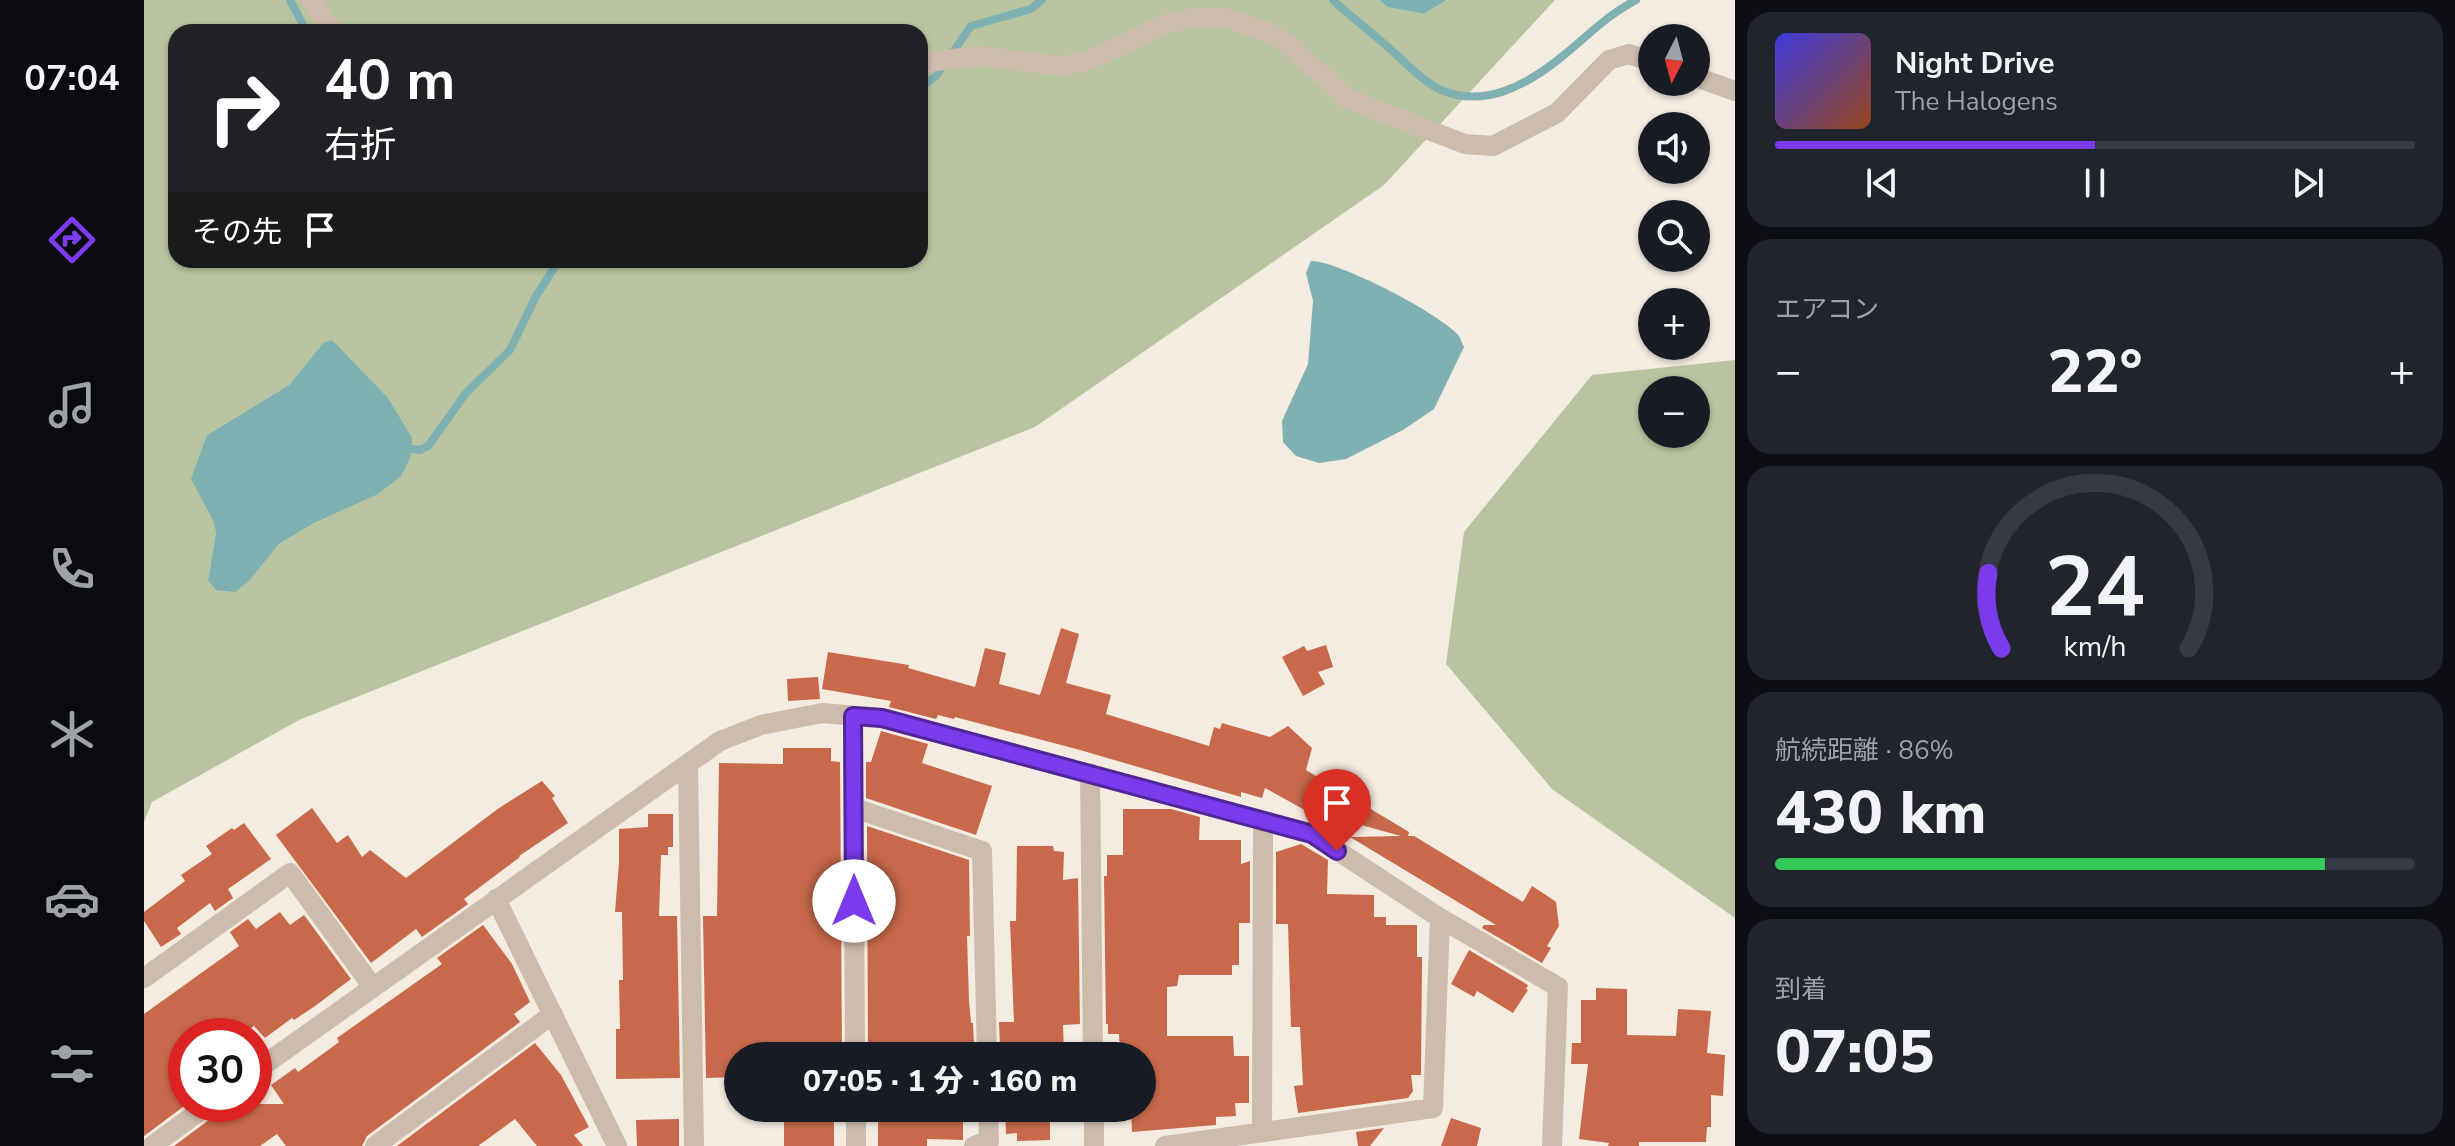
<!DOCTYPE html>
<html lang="ja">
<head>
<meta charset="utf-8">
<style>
  body { margin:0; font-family:"Nunito Sans","Noto Sans JP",sans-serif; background:#20242c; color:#f1f3f6; height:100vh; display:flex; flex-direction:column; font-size:30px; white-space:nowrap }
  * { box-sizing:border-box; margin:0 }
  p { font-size:26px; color:#9ea1a6 }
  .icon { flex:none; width:44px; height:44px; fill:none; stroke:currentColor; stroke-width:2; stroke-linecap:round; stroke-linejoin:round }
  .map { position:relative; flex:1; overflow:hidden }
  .details { display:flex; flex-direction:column; gap:12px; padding:12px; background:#0d0f14; width:720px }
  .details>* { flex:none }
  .guide { position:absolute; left:24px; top:24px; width:760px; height:244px; border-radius:24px; box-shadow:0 2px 6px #0004; background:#202124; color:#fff; overflow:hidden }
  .needle { width:52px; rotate:186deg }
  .tools { position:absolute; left:1494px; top:24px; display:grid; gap:16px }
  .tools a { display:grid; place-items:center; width:72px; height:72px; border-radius:50%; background:#171b24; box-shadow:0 2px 6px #0004; font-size:40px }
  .speed { position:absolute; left:24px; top:1018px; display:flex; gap:16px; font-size:40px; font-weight:700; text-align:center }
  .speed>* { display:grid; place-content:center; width:104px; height:104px; border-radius:50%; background:#171b24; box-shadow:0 2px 6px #0004; line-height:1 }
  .speed .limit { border:12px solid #d22; background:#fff; color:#111 }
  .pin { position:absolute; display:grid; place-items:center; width:68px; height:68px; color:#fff; margin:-82px -34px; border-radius:50% 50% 50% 0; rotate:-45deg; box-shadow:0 0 8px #0007 }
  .pin .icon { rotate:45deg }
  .me { position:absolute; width:88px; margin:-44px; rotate:0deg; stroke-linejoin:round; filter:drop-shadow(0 0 6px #0008) }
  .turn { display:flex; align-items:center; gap:28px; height:168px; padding:0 24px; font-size:36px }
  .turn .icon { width:104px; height:104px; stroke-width:2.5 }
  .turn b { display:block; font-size:56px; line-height:68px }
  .then { display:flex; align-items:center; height:76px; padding:0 24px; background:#0003; gap:16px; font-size:30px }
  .big { font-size:60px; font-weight:800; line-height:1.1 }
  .details .tile { flex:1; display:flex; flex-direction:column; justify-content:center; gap:12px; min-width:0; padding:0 28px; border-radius:24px; background:#20242c }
  .details .dial { align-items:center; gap:0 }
  .dial svg { height:208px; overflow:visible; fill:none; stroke:#363941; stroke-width:7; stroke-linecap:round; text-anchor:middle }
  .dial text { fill:#f1f3f6; stroke:none }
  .song { display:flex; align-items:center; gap:24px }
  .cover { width:96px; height:96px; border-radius:12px; background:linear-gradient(135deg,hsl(240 70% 55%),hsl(20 70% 35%)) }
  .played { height:8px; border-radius:4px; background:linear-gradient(90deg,#7c3aed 50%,#363941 50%) }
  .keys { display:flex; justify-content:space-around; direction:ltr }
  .heat { display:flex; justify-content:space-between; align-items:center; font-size:44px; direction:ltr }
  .charge { height:12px; border-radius:6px; background:linear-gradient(90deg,#34c759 86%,#363941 0) }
  .trip { position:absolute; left:580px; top:1042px; width:432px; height:80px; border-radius:40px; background:#171b24; box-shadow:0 2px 6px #0004; font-weight:800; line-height:80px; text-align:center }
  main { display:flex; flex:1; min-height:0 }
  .tabs { display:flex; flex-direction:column; width:144px; justify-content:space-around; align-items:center; background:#090b0e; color:#9ea1a6 }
  .tabs .icon { width:56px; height:56px }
  .tabs .on { color:#7c3aed }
  .tabs b { font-size:36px; color:#f1f3f6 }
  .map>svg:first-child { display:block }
  .green { fill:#b8c4a0; fill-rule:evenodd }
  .water { fill:#7fb0b2 }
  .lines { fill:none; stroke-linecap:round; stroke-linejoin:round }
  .stream { stroke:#7fb0b2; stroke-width:8 }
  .building { fill:#c8694b }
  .minor { stroke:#cdbbac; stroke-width:20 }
  .route-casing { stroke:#51269a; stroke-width:20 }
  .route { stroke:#7c3aed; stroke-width:14 }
</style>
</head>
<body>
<main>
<nav class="tabs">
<b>07:04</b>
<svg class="icon on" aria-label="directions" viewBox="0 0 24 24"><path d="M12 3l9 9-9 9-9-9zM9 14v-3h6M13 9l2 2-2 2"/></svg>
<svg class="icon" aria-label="music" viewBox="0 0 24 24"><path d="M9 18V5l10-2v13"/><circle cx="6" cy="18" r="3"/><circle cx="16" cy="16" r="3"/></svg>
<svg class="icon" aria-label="phone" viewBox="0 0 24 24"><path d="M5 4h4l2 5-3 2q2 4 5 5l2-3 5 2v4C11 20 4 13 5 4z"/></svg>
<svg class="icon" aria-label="climate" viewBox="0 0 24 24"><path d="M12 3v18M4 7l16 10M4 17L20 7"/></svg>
<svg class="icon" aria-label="car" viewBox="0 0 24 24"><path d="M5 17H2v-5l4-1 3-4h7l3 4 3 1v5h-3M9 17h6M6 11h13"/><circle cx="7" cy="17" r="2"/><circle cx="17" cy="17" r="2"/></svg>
<svg class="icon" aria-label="filters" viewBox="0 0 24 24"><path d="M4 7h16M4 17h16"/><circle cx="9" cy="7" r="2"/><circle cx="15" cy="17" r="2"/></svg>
</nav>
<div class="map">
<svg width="1591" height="1146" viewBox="0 0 1591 1146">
  <rect width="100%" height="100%" fill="#f4ebe1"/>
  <path class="green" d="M0,0H1235L1243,7L1280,14L1303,0H1411L1240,185L891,427L155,720L8,802L0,822ZM32,32H776V260H32ZM179,343L172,522L135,544L107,579L64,580L72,532L63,435L145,385Z
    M1591,360V918L1408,789L1302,664L1320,532L1448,375ZM1508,390H1552V434H1508Z"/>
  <path class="water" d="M1235,0H1303L1280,14L1243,7Z
    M1167,261C1195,261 1297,314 1315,336C1317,339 1318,344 1320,347L1290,409L1259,430L1202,459L1175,463L1152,456L1139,442L1138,421L1164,364L1169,301L1162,273Z
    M188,340L244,398L268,438L267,456L257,476L234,494L172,522L135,544L107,579L91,592L72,590L64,580L72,532L69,520L47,479L63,435L145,385L179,343Z"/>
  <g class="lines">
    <path class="stream" d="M146,0L163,32
      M1189,0C1207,17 1226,31 1245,48C1260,61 1278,81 1297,90C1340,108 1381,86 1415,59C1443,37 1460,17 1492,0
      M776,82H784L792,76L827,26L887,9L898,0
      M262,448L276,450L284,446L322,393L366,350L391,298L415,260"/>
  </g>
  <path class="building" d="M917,628L935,634L922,683L967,695L962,714L1065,746L1070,727L1076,729L1078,723L1126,737L1144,726L1168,748L1162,770L1265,832L1264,836H1270L1379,902L1388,886L1408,899L1412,902L1415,926L1403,946L1407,948L1398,963L1338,928L1340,925H1352L1206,837L1257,836L1159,809L1121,788L1118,798L1097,792V797L936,750L811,717L810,719L794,715L792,719L745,707L747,701L678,689L684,652L765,665L764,668L831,687L841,648L862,653L855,684L896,695Z
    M1182,645L1189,667L1174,672L1181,684L1159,696L1138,657L1160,646L1163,651Z
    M674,677L676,699L644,701L643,679Z
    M737,731L784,744L778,763L848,786L832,835L722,798V762H727Z
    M639,748H687V761L696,762L698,1056H594V1077L562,1078L559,916H573L575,763L639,764Z
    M398,781L411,796L408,798L424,823L375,856L376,857L320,899L324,904L278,937L272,929L227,963L132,835L168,808L193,843L204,835L218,857L226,850L262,878L355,808Z
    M979,809H1027L1056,817L1055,840H1097V864L1106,861V923H1095V965H1088V975H1035L1033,986L1023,987V1036H1089L1090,1056H1105V1103H1091L1092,1116L1072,1117V1125L988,1132L987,1108H998V1056H976L975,1034H964V1024H962L960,876H963V855H979Z
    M504,814H529V847H524V855H517L515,916H533L536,1078L472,1079V1029H476L475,980H479L478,912H471L475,863V829L504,827Z
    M100,823L127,859L84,889L89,898L71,911L66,903L33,928L37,934L17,947L0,921V912L41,881L37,875L68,854L62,846L88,828L90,830Z
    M723,826L825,860L826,936H823L825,1001L827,1023H829L830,1046H813V1056H724Z
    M1157,844L1184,860L1183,894L1230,895V917H1242V925H1273V957H1278L1277,1075H1267L1269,1091L1264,1098L1154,1113L1150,1086L1159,1085L1156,1027H1147L1144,924H1132V852Z
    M873,846H909L910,851L920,852L919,880L934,878L936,1024L919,1025L920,1056H859V1046H856L855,1022H870L866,921H872Z
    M136,912L146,925L160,915L207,979L171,1006L150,1020L148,1018L121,1038L110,1026L96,1036H42L43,1104L0,1136V1014L95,946L86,932L104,919L112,929Z
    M339,925L368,964L386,1002L370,1014L376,1022L223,1136L218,1146H142L133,1134L116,1146H30L73,1114L78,1104H140L127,1085L151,1068L154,1072L195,1042L193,1038L298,964L293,958Z
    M1325,950L1384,985L1382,989L1384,990L1369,1013L1333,991L1330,997L1307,984Z
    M1452,988L1483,989V1035L1532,1036L1534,1009L1567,1011L1563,1053L1581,1055L1579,1096L1567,1095V1127H1563L1562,1142H1495V1146H1464L1465,1143L1435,1139L1444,1064H1427L1428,1043H1437V1000H1452Z
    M391,1043L417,1075L445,1127L430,1135L439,1146H393L371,1119L334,1146H253Z
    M640,1108H690V1146H640Z
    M819,1108V1140L783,1139V1146H734V1122H740L741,1109Z
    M861,1108H906V1140L873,1141V1133L862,1134Z
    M1307,1118L1337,1128L1333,1146H1297Z
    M535,1119V1146H493L492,1120Z
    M1240,1128L1226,1146H1214L1212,1132Z"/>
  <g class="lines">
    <path class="minor" d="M167,0L189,32
      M776,63L834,56L917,66L943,61L1024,23L1049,18L1078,17L1127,33L1145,45L1204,99L1321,144L1349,146L1413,113L1465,60L1485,54L1508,62
      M1552,77L1591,91
      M709,716L711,1056
      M544,765L550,1146
      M946,773L949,1056
      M710,808L838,851L843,1056
      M352,899L473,1146
      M0,978L146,873L228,986
      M110,1072L576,741L617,725L678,713L738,718L1168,834L1296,918L1414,987L1408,1146
      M712,1108V1146
      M950,1108V1146
      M1118,1131L1119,823
      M8,1146L65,1104
      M231,1146L409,1014
      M830,1146L845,1141L844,1108
      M1021,1146L1289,1108L1296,918"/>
  </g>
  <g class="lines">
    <g class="route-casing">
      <path id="route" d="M710,901L709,716L738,718L1168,834L1193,851"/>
    </g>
    <use href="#route" class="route"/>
  </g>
</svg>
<div class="tools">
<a><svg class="needle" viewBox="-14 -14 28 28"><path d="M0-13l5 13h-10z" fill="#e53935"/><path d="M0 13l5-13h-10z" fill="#9ea1a6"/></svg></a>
<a><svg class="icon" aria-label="sound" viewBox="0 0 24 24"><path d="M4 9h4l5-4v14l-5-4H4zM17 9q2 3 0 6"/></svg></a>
<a><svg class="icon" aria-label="search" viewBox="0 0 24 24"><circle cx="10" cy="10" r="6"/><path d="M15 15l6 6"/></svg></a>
<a>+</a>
<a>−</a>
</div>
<div class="speed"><div class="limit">30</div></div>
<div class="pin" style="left:1193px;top:851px;background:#d93025"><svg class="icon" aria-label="arrive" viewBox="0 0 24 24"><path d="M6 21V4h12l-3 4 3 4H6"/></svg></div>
<svg class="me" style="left:710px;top:901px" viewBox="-20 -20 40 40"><circle r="19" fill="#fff"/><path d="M0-13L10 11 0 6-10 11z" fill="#7c3aed"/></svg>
<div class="trip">07:05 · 1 分 · 160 m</div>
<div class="guide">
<div class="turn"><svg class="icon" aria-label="right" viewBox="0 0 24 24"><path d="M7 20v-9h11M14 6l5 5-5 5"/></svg><div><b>40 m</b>右折</div></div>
<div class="then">その先<svg class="icon" aria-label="arrive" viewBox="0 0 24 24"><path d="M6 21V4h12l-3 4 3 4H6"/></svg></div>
</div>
</div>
<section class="details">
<div class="tile">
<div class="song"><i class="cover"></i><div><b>Night Drive</b><p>The Halogens</p></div></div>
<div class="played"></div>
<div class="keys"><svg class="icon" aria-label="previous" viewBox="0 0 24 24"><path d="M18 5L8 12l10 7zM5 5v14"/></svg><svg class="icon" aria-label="pause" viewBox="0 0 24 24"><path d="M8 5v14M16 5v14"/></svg><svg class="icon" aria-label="next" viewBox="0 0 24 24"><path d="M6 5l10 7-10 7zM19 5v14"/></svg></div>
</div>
<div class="tile"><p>エアコン</p>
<div class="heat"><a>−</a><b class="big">22°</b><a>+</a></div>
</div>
<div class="tile dial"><svg viewBox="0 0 100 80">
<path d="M14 69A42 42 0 1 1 86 69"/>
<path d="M14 69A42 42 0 0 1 9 40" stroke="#7c3aed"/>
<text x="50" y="56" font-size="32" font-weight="700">24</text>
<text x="50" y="72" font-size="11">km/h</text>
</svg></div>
<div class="tile"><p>航続距離 · 86%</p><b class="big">430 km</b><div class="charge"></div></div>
<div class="tile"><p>到着</p><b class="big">07:05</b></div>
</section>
</main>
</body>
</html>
